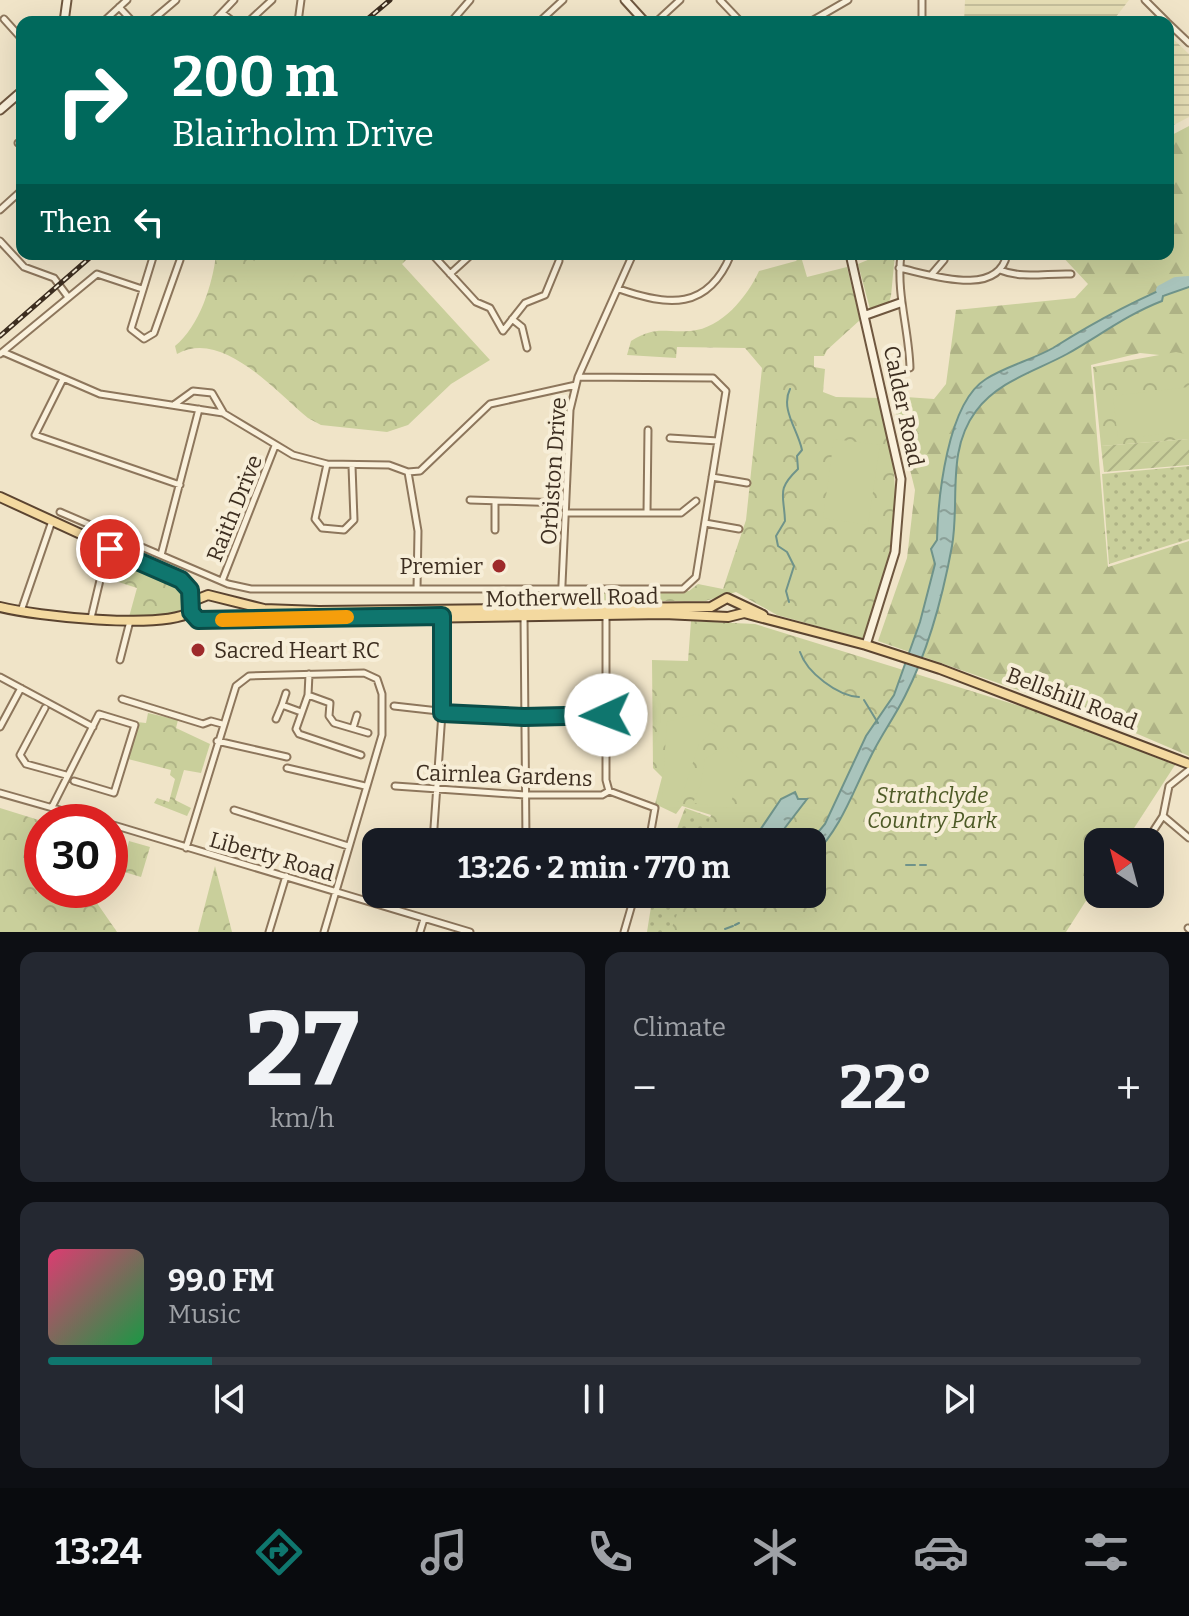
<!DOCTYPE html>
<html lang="en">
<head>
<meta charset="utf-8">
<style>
  body { margin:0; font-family:Bitter,serif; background:#242831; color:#f1f3f6; height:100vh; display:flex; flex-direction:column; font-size:30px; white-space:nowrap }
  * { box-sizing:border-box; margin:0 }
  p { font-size:26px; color:#9ea1a6 }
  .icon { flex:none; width:44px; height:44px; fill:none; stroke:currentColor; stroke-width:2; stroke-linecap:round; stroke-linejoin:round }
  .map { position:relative; height:932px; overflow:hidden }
  .drawer { display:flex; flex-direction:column; gap:20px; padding:20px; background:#0d0f14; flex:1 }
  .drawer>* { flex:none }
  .banner { position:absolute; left:16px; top:16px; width:1158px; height:244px; border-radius:16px; box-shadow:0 8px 32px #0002; background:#00695c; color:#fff; overflow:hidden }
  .needle { width:52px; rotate:324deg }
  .tools { position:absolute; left:1084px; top:828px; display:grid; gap:16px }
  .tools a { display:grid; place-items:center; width:80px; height:80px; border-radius:16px; background:#171b24; box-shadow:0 8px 32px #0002; font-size:40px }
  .speed { position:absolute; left:24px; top:804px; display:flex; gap:16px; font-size:40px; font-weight:700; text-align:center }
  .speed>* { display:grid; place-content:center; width:104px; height:104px; border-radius:50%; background:#171b24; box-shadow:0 8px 32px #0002; line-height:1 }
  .speed .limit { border:12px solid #d22; background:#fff; color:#111 }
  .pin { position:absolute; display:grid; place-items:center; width:68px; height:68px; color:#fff; margin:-34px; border:4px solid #fff; border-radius:50%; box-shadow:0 2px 8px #0007 }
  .me { position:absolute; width:88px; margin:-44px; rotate:268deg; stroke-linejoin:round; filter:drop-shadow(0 0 6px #0008) }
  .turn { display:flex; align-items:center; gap:28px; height:168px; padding:0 24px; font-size:36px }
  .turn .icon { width:104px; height:104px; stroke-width:2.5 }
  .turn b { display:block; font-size:56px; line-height:68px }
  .then { display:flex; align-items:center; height:76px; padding:0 24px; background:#0003; gap:16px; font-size:30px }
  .big { font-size:60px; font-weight:700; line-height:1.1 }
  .drawer .card { flex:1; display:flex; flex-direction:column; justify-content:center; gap:12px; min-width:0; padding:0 28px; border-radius:16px; background:#242831 }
  .drawer .dial { align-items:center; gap:0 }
  .dial b { font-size:104px; line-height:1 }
  .song { display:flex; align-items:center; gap:24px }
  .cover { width:96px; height:96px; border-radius:12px; background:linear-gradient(135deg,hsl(340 70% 55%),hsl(140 70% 35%)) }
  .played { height:8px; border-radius:4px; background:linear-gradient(90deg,#0f766e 15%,#363941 15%) }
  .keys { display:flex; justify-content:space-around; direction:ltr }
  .heat { display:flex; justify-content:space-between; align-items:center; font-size:44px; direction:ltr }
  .drawer .tiles { flex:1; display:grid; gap:20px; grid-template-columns:1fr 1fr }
  .card:last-child { grid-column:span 2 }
  .trip { position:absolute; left:362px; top:828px; width:464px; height:80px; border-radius:16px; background:#171b24; box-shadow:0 8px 32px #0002; font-weight:700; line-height:80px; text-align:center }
  .tab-bar { display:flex; height:128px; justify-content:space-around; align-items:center; background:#090b0e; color:#9ea1a6 }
  .tab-bar .icon { width:56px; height:56px }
  .tab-bar .current { color:#0f766e }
  .tab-bar b { font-size:36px; color:#f1f3f6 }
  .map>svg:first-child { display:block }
  .farmland { fill:url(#farmland-rules) }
  .grass { fill:url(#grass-dots) }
  .forest { fill:url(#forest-firs) }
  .park { fill:url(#park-crowns) }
  .garden { fill:url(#garden-furrows) }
  .pitch { fill:#c9cf9b }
  .water { fill:url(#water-ripples); stroke:#6f938a; stroke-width:2 }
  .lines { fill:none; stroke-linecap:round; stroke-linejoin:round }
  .stream { stroke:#6f938a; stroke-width:2 }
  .river { stroke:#a9c4bc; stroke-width:10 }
  .street-casing { stroke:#8d765c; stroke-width:9 }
  .secondary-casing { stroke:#6f573f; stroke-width:11 }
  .primary-casing { stroke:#5b4430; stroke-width:12 }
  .street { stroke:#faf1dc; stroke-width:5 }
  .secondary { stroke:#faf1dc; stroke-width:7 }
  .primary { stroke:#f3d9a0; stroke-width:8 }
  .rail-casing { stroke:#3d2e20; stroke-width:5 }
  .rail { stroke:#f7eed8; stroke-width:2; stroke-dasharray:6; stroke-linecap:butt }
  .route-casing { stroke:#0a4d48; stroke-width:20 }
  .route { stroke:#0f766e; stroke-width:14 }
  .slow { stroke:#f59e0b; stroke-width:14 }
  .poi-dot { fill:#9e2a2b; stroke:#f7eed8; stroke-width:3 }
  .labels { text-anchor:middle; stroke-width:8; stroke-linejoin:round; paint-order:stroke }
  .street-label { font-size:22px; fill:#3d2e20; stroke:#f7eed8 }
  .poi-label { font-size:22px; fill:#3d2e20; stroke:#f7eed8; text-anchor:end }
  .park-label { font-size:22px; font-style:italic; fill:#4d5a26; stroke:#f7eed8 }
</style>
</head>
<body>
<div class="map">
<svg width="1189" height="932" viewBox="0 0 1189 932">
  <defs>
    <pattern id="farmland-rules" width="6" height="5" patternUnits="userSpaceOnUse" patternTransform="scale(2)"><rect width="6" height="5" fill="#e6deb5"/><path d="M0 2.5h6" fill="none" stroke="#c6bf9b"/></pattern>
    <pattern id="grass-dots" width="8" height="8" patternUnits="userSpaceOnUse" patternTransform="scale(2)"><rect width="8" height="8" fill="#c9cf9b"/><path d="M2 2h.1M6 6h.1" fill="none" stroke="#aeb285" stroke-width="1.8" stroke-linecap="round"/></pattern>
    <pattern id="forest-firs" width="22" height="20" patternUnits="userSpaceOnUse" patternTransform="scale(2)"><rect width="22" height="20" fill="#c9cf9b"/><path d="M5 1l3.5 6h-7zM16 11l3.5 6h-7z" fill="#aeb285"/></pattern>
    <pattern id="park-crowns" width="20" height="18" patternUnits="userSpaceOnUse" patternTransform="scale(2)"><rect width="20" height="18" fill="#c9cf9b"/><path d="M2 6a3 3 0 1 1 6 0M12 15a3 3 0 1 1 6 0" fill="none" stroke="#aeb285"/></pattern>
    <pattern id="garden-furrows" width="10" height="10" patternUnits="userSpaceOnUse" patternTransform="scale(2)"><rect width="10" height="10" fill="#c9cf9b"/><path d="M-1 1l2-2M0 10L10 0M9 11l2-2" fill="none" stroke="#aeb285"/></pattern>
    <pattern id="water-ripples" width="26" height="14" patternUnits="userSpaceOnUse" patternTransform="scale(2)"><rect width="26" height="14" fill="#a9c4bc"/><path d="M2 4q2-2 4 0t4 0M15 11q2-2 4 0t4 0" fill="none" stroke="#8ba098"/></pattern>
  </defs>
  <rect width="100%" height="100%" fill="#f0e4c8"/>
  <path class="farmland" d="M965,0H1129L1112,22H964Z
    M1168,34L1189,54V117L1168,128Z"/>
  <path class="grass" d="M1189,466V539L1109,564L1102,474Z
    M685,808L710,817V842H672Z
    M653,894H697L689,932H647Z"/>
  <path class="forest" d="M1189,126V358L1140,353L1091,365L1108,567L1189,541V756L1112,723L878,641L907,558L915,490L892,396L934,399L946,384L956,310L1075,298L1088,284L1060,254H1168V137Z"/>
  <path class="park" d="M216,254H412L402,264L490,360L451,384L408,425L387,432L321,425L308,418C276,392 222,328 177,354L175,346C199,327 213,284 216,254Z
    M802,254H805L802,260L807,277L847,267L860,320L827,350L824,356H814V367L825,369L823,392L836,397L880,398C906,502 897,539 864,639L777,615L736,592L705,601H572L571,591H689L698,584L723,589L746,520L762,368L745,348L677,347L676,358L627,355L631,341C657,325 663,333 691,331C722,328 747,297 759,271L796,261Z
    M882,254H895L891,296L889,302L870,309L858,264Z
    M1176,352L1189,355V439L1101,446L1093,367Z
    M111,556L180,589L186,597L181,613L129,617L137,588L106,578Z
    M691,621L755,624L1052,716L1175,765L1125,842H1098V882L1066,932H670L685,894H812V842H702L711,815L682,806L676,814L655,804L662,777L653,768L652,660L688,661Z
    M148,713L178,720L176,728L210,744L201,773L184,770L175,800L191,808L187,816L154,803L157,798L169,802L175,779L170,775L171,770L128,759L137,722L146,723Z
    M0,808L45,822H42V890H88L117,932H0Z
    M129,841L150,847L141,877L121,871Z
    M215,866L232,932H198Z"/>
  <path class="garden" d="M1189,439V465L1104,472L1101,446Z"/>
  <path class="pitch" d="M259,254H308L278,300L243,278Z
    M1189,387V431L1118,439L1113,396Z
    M834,439L880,445L868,525L823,518Z
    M697,714L718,726L699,744L680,802L662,796L667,722Z
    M725,746L744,763L729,808L693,803L701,784L705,759Z"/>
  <path class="water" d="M1189,278V287L1163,296L1162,301C1128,314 1099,336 1067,354C1036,371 998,381 976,411C946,451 960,501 952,546C943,595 928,651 905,696C895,716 882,734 872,754C851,795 844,823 812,858L810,842L825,824L866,736L894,695L920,622L935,564L931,549L937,540C938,498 947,403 986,379C1006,366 1032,360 1053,348C1096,321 1141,297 1189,278Z
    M795,792L798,799H807L774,842H759L756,836L781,799Z"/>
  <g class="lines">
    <path class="stream" d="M789,602L786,591L794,566L787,552L778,546L776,536L785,521C784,494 776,490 798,469L797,456L802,450C798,430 780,409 790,389
      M800,652C807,673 838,696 859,697
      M864,700L878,723
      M906,865H915
      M920,865H926
      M735,925L739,923
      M725,929L733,926"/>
    <path class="river" d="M1161,290L1176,282L1189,281"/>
    <g class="street-casing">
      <path id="street" d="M720,0L741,22
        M922,0V22
        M1145,0L1167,22
        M119,7L133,22
        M222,13L234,22
        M4,19L22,39
        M103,22L127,0
        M150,22L176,0
        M213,22L234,0
        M248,22L272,0
        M298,22L301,0
        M451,22L470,0
        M539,22L563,0
        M656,22L680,0
        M810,22L848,0
        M1168,23L1189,43
        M18,143H22
        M0,210L22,190
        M0,241L24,267L54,278L68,297
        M154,254L131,329L144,339L154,333L180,260L178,254
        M432,254L476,302L490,308L503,331L525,303L545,295L559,261
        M901,254C896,294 909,329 910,368
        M899,268C929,274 998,299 1007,254
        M1000,270C1022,279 1047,273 1071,274
        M450,274L472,254
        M932,274L944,260L940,255
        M619,289C668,306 708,311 731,254
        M512,319L522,327L527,348
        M3,352L100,394L223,413L293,455L327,464L389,465L408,472L420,471L490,404L576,385
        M0,354L97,274L142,289
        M63,379L35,435L180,485
        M175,404L193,391L212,393L223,412
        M670,438L718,441
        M327,464L315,519L322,528L344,530L354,520L352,466
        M408,472L418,531L417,589
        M712,477L747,483
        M470,500L565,503
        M60,512L228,584L251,589H683L696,577L726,391L713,378L578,377
        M565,513H681L696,501
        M647,513L648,430
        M705,523L739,529
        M495,530V501
        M161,555L199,409
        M222,581L275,446
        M561,606L570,410L578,377L633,254
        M21,611L52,521
        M524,615L526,842
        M606,615V780L609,791
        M91,618L106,555L117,536
        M120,660L130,621
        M309,674L308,695L296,729L299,734L361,755
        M0,677L93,727
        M286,693L282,705L301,712
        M308,695L330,703L329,716L334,723L368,733
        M122,699L203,724L211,721L222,724
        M394,706L483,716L606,715
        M45,708L20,755L26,764L66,775
        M276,719L282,705
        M0,727L21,688
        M353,728L357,715
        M217,741L287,757
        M287,768L365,786
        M395,786L525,795H602L609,791L655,808L649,842
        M0,793L102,822
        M52,807L99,714L135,725L114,793L74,781
        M234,810L348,846
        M1163,816L1189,838
        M110,824L470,932
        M433,842L442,713V616
        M1146,842L1163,816L1169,786L1189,770
        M186,848L236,686L249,676L364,673L377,679L382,694V735L324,932
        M617,894L634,899
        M1188,928L1189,929
        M269,932L286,876
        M420,932L424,919
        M624,932L635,894"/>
    </g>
    <g class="secondary-casing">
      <path id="secondary" d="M625,0L645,22
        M64,22L67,0
        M0,110L22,91
        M850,254L901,479L895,552L866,645
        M866,315L900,303"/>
    </g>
    <g class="primary-casing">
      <path id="primary" d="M0,497L181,580L190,590L192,604
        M193,601L208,595L264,609L319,611L711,607L727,598L763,615
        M0,607C36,616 161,630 191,612
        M191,612L198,620L216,621L664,614L728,617L744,613L866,645L940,669L1189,764"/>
    </g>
    <use href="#street" class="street"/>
    <use href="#secondary" class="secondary"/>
    <use href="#primary" class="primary"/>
    <g class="rail-casing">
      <path id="rail" d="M364,22L390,0
        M0,336L94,254"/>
    </g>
    <use href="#rail" class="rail"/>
  </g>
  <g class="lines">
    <g class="route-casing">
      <path id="route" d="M110,549L181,580L190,590L191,612L198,620L442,616V713L524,717L606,715"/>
    </g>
    <use href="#route" class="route"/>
    <path class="slow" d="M222,620L347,617"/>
  </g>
  <g class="poi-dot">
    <circle cx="499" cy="566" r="8"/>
    <circle cx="198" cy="650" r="8"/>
  </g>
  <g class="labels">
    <g class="street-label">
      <text transform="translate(904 406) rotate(78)" y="8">Calder Road</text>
      <text transform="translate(553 471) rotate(-86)" y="8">Orbiston Drive</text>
      <text transform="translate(234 508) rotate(-68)" y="8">Raith Drive</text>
      <text transform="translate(572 597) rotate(-1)" y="8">Motherwell Road</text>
      <text transform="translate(1072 698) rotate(21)" y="8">Bellshill Road</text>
      <text transform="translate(504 775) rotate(2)" y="8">Cairnlea Gardens</text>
      <text transform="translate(272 856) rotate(16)" y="8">Liberty Road</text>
    </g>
    <g class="poi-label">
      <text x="483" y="574">Premier</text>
      <text x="214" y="658" text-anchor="start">Sacred Heart RC</text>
    </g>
    <g class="park-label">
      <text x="932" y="803">Strathclyde<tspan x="932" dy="25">Country Park</tspan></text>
    </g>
  </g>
</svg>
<div class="tools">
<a><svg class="needle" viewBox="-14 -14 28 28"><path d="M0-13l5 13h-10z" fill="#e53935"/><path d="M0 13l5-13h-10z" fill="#9ea1a6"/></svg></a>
</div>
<div class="speed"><div class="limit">30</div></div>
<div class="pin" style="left:110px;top:549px;background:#d93025"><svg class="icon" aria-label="arrive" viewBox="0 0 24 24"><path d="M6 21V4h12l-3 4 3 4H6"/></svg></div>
<svg class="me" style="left:606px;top:715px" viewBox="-20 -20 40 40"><circle r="19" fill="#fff"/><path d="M0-13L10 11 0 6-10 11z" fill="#0f766e"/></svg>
<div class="trip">13:26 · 2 min · 770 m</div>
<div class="banner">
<div class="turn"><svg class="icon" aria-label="right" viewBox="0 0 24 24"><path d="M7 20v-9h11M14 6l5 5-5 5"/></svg><div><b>200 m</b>Blairholm Drive</div></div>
<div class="then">Then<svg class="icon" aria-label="left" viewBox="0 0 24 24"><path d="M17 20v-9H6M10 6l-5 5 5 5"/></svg></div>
</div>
</div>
<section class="drawer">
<div class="tiles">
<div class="card dial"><b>27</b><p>km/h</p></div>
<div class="card"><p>Climate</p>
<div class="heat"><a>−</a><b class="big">22°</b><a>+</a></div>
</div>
<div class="card">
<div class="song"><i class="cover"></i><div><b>99.0 FM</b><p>Music</p></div></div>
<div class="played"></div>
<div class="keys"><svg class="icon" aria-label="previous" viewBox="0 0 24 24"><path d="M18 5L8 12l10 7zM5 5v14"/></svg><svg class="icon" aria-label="pause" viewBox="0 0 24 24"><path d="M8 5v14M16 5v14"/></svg><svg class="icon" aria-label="next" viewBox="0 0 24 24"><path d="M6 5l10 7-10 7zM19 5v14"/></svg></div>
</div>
</div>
</section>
<nav class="tab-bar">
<b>13:24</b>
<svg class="icon current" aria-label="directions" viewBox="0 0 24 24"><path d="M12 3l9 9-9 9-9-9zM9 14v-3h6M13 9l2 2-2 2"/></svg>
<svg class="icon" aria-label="music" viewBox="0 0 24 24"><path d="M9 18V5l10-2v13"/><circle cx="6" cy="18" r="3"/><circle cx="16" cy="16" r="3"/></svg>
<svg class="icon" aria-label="phone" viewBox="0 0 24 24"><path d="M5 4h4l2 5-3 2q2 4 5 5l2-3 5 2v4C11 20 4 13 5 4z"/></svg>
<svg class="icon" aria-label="climate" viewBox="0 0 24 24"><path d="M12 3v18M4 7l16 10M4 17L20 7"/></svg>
<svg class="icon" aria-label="car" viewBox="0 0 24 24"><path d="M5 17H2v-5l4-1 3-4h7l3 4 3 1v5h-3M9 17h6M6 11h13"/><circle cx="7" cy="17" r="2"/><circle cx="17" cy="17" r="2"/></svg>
<svg class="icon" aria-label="filters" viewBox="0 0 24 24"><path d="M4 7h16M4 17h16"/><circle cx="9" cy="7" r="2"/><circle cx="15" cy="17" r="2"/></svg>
</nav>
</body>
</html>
